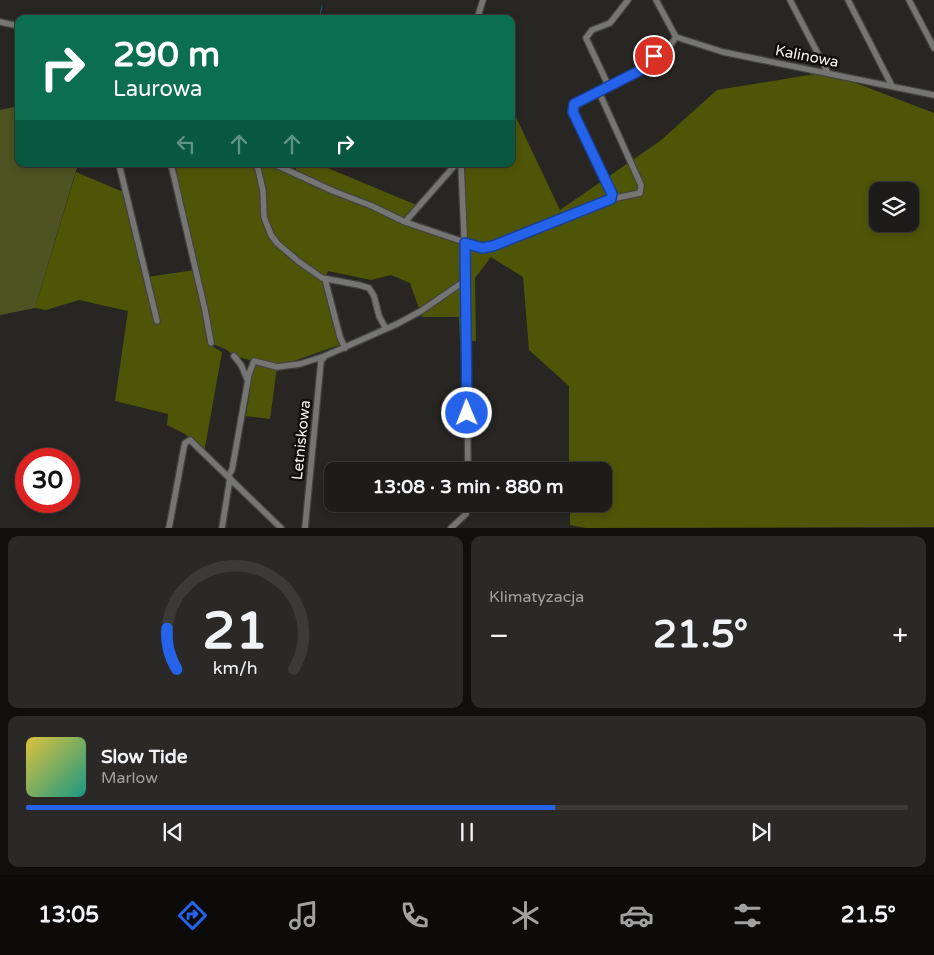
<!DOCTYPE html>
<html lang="pl">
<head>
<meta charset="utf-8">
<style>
  body { margin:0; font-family:"Varela Round",sans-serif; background:#2b2927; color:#f1f3f6; height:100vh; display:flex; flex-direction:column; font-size:19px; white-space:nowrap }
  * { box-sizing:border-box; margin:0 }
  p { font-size:16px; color:#a1a1a2 }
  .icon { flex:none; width:28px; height:28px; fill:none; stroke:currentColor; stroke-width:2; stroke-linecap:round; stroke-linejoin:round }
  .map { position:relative; height:528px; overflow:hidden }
  .panel { display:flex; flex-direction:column; gap:8px; padding:8px; background:#100f0e; flex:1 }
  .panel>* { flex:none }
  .hud { position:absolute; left:15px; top:15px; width:500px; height:152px; border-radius:10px; box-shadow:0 2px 8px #0003,0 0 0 1px #3c3a39; background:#0b6e4f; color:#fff; overflow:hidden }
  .buttons { position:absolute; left:869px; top:182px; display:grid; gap:10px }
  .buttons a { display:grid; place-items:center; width:50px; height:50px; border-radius:10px; background:#1e1c1a; box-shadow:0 2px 8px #0003,0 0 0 1px #3c3a39; font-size:25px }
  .speed { position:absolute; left:15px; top:448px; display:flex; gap:10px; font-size:25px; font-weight:700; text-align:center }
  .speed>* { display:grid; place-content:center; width:65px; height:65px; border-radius:50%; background:#1e1c1a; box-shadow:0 2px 8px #0003,0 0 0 1px #3c3a39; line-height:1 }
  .speed .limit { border:8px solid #d22; background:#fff; color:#111 }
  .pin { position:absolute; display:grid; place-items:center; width:42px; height:42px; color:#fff; margin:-21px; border:2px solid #fff; border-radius:50%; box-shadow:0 1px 5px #0007 }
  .me { position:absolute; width:55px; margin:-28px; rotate:359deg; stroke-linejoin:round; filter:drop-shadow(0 0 4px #0008) }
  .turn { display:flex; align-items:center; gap:18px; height:105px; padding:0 15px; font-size:22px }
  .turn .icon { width:65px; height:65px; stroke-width:2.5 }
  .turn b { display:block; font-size:35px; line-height:42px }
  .lanes { display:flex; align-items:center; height:48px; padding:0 15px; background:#0003; justify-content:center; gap:25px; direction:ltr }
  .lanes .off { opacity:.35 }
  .big { font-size:38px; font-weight:700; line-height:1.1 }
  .panel .widget { flex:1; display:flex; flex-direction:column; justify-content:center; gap:8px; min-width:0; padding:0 18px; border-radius:10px; background:#2b2927 }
  .panel .dial { align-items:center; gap:0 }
  .dial svg { height:130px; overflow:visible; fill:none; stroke:#3c3a39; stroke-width:7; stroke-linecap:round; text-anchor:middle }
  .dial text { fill:#f1f3f6; stroke:none }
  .song { display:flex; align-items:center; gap:15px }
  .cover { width:60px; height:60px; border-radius:8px; background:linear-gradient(135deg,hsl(50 70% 55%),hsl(170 70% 35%)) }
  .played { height:5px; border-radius:2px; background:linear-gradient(90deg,#2563eb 60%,#3c3a39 60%) }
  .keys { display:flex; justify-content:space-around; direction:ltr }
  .heat { display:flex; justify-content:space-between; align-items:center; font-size:28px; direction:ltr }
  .panel .tiles { flex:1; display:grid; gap:8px; grid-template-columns:1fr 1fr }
  .widget:last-child { grid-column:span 2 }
  .trip { position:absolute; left:324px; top:462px; width:288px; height:50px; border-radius:10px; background:#1e1c1a; box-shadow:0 2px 8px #0003,0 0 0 1px #3c3a39; font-weight:700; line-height:50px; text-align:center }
  .tabs { display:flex; height:80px; justify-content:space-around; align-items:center; background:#0c0b0a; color:#a1a1a2 }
  .tabs .icon { width:35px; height:35px }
  .tabs .on { color:#2563eb }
  .tabs b { font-size:22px; color:#f1f3f6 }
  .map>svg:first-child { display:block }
  .green { fill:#4e5322 }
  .forest { fill:#4f5506; fill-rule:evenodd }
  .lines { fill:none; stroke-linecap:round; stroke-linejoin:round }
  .stream { stroke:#166074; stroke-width:1 }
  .minor-casing { stroke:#444340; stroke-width:8 }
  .minor { stroke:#757573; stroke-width:5.5 }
  .route-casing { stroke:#184099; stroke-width:12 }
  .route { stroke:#2563eb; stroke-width:9 }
  .labels { text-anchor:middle; stroke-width:5; stroke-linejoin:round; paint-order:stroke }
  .street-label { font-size:15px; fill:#f3f2f0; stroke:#100f0e }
</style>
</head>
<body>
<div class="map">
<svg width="934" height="528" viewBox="0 0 934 528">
  <rect width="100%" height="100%" fill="#282623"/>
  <path class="green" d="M19,106V164H78L35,308L0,315V110Z"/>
  <path class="forest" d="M827,72L934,113V527L586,528L570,525V504H602V471H569V386L529,350L523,277L491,257L475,278L476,341L460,342L459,317H422L410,283L391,275L371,280L328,271L323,281L339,345L277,367L270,419L246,416L254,361L234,356L227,350L211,343L210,345L222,352L204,453L185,434L167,425L168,414L115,401L128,311L79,300L46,310L35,308L76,172L123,192L147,277L195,270L169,164H274L296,174V164H318L419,206L405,222L465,243L461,164H511V113L513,111L560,210L660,141L717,90ZM878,191H910V224H878Z"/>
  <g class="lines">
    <path class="stream" d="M319,19L322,6"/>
    <g class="minor-casing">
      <path id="minor" d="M656,0L676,37
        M790,0L828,73
        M848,0L892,86
        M909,0L934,48
        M477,19L483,0
        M0,22L19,26
        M676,37L723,52L934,95
        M609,87L586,38L592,30L610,23L628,0
        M119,164L157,321
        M171,164L205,310L211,343
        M257,164L263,191L264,217L271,235L277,243L298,261L322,278L359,285L369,288L374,296L379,316L386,329
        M274,164L333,191L372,206L405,222L482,248L493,246L611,199L640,193L641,185L599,92
        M461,164L466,280L468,471
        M611,199L612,194L573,112L574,104L639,71L654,56L669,47L676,37
        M405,222L456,164
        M325,279L340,337L345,348
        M234,356L241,365L247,379
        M228,476L232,470L249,374L254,361L277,367L300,364L325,356L397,324L421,311L466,280
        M169,528L184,447L185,443L190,440L281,528
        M222,528L230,478
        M305,528L321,361L325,356
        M451,528L466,514L468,504"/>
    </g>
    <use href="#minor" class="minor"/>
  </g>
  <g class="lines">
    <g class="route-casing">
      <path id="route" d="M467,413L465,243L482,248L493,246L611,199L612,194L573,112L574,104L639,71L654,56"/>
    </g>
    <use href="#route" class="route"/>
  </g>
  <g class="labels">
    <g class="street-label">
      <text transform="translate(807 56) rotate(11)" y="5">Kalinowa</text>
      <text transform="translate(301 440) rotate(-84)" y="5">Letniskowa</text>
    </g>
  </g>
</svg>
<div class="buttons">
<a><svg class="icon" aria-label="layers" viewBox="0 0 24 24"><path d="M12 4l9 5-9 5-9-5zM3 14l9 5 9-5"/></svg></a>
</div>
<div class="speed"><div class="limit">30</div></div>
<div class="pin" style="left:654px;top:56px;background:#d93025"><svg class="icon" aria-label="arrive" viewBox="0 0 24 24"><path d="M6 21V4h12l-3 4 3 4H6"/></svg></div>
<svg class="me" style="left:467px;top:413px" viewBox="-20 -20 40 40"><circle r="17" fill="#2563eb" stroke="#fff" stroke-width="3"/><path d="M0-11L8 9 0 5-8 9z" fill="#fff"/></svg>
<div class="trip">13:08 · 3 min · 880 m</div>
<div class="hud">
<div class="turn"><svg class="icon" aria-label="right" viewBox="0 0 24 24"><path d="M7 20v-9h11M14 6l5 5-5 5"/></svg><div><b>290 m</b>Laurowa</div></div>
<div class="lanes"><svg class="icon off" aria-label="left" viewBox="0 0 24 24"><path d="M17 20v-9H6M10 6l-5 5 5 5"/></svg><svg class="icon off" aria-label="ahead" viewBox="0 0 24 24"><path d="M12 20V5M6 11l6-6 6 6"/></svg><svg class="icon off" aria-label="ahead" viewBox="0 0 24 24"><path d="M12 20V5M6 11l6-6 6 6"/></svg><svg class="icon" aria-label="right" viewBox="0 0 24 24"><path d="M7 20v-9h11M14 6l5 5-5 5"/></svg></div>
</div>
</div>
<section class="panel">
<div class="tiles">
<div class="widget dial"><svg viewBox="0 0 100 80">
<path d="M14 69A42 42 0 1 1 86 69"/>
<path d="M14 69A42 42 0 0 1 8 44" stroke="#2563eb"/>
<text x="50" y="56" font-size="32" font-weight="700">21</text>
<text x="50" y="72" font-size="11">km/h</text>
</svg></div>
<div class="widget"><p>Klimatyzacja</p>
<div class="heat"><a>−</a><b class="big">21.5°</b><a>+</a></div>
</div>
<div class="widget">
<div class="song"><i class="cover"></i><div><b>Slow Tide</b><p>Marlow</p></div></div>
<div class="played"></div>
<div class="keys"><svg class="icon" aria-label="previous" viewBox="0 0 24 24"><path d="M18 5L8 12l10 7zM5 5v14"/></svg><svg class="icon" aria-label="pause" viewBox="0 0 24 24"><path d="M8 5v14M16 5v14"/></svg><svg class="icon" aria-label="next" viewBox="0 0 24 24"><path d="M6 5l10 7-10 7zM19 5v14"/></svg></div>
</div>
</div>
</section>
<nav class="tabs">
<b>13:05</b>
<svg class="icon on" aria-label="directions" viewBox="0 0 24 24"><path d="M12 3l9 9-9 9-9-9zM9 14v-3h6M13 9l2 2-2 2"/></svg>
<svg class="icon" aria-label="music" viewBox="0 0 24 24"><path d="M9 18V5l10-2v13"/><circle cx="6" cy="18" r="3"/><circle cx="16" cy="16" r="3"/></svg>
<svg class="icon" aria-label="phone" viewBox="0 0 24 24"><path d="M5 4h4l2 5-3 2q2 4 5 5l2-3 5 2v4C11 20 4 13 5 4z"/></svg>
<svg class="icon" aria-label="climate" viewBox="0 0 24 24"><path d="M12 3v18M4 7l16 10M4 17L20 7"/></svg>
<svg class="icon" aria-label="car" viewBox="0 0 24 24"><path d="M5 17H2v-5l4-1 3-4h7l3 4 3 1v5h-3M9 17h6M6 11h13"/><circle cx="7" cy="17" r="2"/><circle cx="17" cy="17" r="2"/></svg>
<svg class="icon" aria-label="filters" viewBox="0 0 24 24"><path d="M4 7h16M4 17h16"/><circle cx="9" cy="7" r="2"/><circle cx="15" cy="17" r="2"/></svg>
<b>21.5°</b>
</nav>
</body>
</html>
